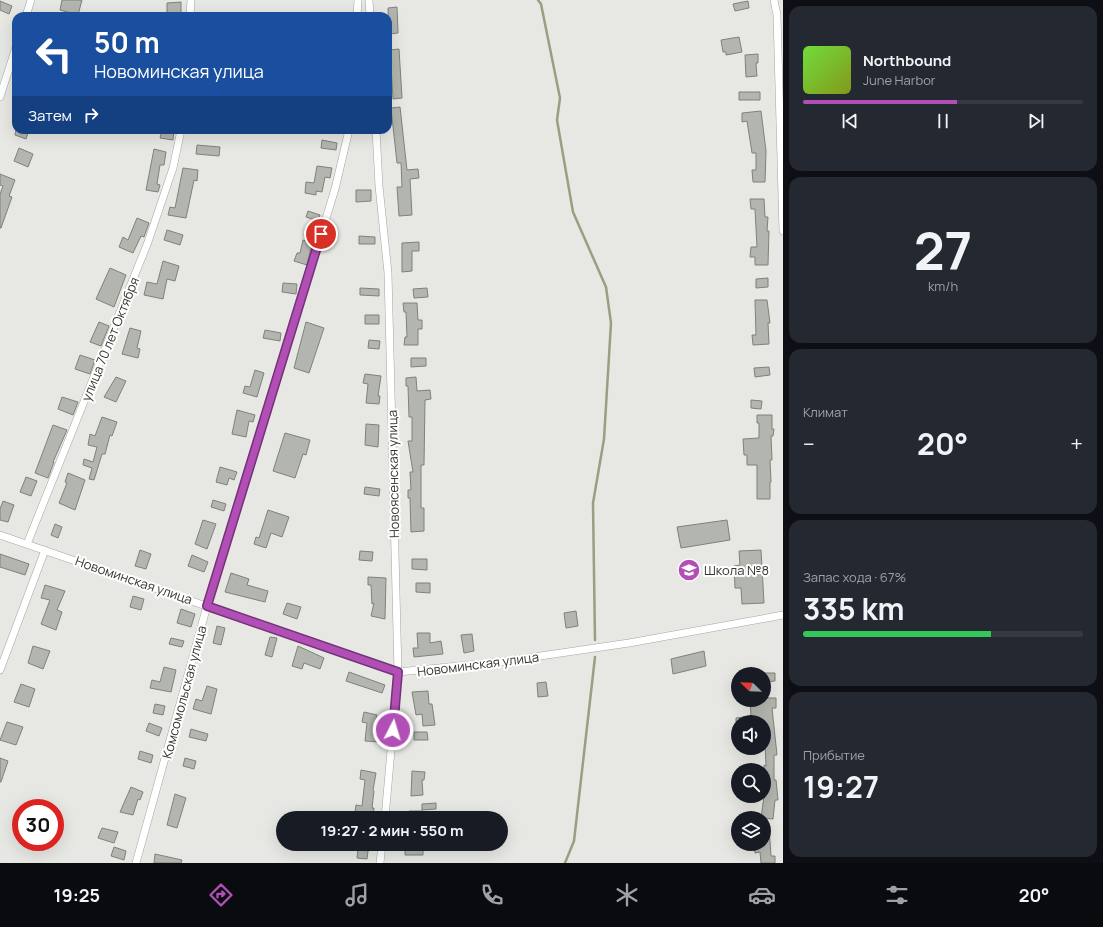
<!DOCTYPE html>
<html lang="ru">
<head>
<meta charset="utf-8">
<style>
  body { margin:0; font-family:Manrope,sans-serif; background:#242831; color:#f1f3f6; height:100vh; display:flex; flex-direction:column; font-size:15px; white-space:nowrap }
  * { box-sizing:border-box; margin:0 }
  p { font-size:13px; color:#9ea1a6 }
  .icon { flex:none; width:22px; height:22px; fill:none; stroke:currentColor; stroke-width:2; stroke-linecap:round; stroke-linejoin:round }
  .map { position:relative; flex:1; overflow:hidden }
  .side { display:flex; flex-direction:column; gap:6px; padding:6px; background:#0d0f14; width:320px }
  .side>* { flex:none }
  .banner { position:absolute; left:12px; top:12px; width:380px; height:122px; border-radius:12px; box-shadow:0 4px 16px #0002; background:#1a4fa0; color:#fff; overflow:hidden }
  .needle { width:26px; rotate:293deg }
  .fabs { position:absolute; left:731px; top:667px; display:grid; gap:8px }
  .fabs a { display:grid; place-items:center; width:40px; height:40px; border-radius:50%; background:#171b24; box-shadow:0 4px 16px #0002; font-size:20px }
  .speed { position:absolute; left:12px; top:799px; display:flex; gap:8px; font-size:20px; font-weight:700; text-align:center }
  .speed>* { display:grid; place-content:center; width:52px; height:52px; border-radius:50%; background:#171b24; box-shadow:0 4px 16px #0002; line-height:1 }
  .speed .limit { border:6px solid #d22; background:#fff; color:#111 }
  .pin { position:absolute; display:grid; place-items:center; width:34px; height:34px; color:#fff; margin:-17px; border:2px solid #fff; border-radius:50%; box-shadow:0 1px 4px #0007 }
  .me { position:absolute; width:44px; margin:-22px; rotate:5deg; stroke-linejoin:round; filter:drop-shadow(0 0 3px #0008) }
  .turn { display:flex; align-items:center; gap:14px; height:84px; padding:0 16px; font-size:18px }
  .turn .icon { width:52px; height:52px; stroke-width:2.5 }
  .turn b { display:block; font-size:28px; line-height:34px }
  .then { display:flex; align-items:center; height:38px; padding:0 16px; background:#0003; gap:8px; font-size:15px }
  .big { font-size:30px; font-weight:700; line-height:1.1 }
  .side .tile { flex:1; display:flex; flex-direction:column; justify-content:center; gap:6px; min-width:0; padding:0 14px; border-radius:12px; background:#242831 }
  .side .dial { align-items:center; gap:0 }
  .dial b { font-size:52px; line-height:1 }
  .song { display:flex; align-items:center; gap:12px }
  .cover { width:48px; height:48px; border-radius:6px; background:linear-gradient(135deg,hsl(100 70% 55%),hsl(70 70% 35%)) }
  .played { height:4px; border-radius:2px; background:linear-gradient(90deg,#b24fb6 55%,#363941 55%) }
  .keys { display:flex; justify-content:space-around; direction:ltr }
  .heat { display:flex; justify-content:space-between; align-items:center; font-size:22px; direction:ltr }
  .charge { height:6px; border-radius:3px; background:linear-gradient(90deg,#34c759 67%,#363941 0) }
  .trip { position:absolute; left:276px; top:811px; width:232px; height:40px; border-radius:20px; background:#171b24; box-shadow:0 4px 16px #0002; font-weight:700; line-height:40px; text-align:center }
  .tabs { display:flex; height:64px; justify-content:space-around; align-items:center; background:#090b0e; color:#9ea1a6 }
  .tabs .icon { width:28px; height:28px }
  .tabs .active { color:#b24fb6 }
  .tabs b { font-size:18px; color:#f1f3f6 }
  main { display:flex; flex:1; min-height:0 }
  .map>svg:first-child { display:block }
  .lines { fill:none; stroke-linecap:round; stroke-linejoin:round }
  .stream { stroke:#999f81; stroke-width:2.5 }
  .building { fill:#b3b5af; stroke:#7f817b }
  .minor-casing { stroke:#a5a6a1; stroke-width:8 }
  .minor { stroke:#fff; stroke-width:7 }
  .route-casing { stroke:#743376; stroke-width:10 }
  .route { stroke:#b24fb6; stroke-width:7 }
  .labels { text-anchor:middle; stroke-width:4; stroke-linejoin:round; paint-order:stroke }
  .street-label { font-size:13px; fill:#343533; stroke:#fffffe }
  .poi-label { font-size:13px; fill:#343533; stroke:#fffffe; text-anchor:start }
</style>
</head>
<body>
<main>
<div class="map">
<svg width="783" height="863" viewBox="0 0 783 863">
  <rect width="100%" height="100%" fill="#e7e8e3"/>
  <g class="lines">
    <path class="stream" d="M538,0L541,4L560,98L557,120L573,212L606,287L611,323L604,439L593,503L595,640
      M565,863L574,841L595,657"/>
  </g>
  <path class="building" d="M62,0H82L78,15L60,10Z
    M0,1L12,6L9,14L0,10Z
    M748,1L749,8L735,11L733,4Z
    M181,2V16H167V3Z
    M397,7L398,33L389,34L388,8Z
    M739,37L742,52L726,55V52H723L721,40Z
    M399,49L402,98L393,99L390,50Z
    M758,54V63H756L757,76L746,77L745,55Z
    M739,92H760V100H739Z
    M400,107L407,170L418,169L419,178L410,179L412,215L399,216L397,187H402L401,163H397L391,108Z
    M761,111L766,151L765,182H753L752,170H756V153H752L747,121L742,122V113Z
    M16,130H29L26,139L15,135Z
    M162,130H174L173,140L160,138Z
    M322,140L337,143L336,150L321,148Z
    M197,145L220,147L219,156L196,154Z
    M19,148L33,154L28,167L14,161Z
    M154,149L166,152L164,165H160L157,184L160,185L158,192L146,190Z
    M317,166L332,168L330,178L325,177L322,192L316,191V195L305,193L306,182L314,183Z
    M183,168L198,170L197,181L194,180L186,218L168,215L170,207L175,208Z
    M0,174L15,180L9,196L12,197L1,228H0V194L3,186L0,185Z
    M356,190H371V201L356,202Z
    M750,199H764L765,217H768L767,231H769L768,265H755V257H750L751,247H757L755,209H751Z
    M308,211L320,215L318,221L306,217Z
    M137,218L149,223L144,237L141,236L133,253L119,247L123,237L128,240Z
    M167,230L183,235L180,245L164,240Z
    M359,236L375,237V244H359Z
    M303,240L312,243L307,265L294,261L297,253H300Z
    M419,242V251H412V271L402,272V243Z
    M163,261L179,266L175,281L167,279L163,299L144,295L147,282L157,284Z
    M110,268L126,275L114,307L96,299Z
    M768,278V287L756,288V279Z
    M283,283L297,284L296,294L282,292Z
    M360,288L379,289V296L360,295Z
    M427,288L428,297L414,298L413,289Z
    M755,300H767L770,323H768L769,344L753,345L752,335H756Z
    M403,303H417L418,320H422V329H418V345H404L405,337H407L406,312H404Z
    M365,315H379V324H365Z
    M99,322L109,326L101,346L90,342Z
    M306,322L324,328L309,373L294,368Z
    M130,328L141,331L137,348L140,349L138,358L122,354Z
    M265,330L281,333L280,341L263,338Z
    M369,340L380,341L379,349L368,348Z
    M80,355L95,360L90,374L75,369Z
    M411,358H426V366L411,367Z
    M769,367L770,375L755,377L754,368Z
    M255,370L264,373L257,397L243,393L245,386L250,387Z
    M365,374L381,376L378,396H380L379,404L366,403L368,384L363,383Z
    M116,377L126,381L116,402L104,397Z
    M416,377L417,391L430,390L431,399L425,400L424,465H421V508H424V531L411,532L410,498H408V490H411L410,472H413L408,441H412V417H409L408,386H406V378Z
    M62,397L78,402L73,415L58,409Z
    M751,400L762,401L761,409L751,408Z
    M237,410L255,415L253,422L249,421L246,437L232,434Z
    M757,415H772V429H774L773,436H771L772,460H770L771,482H770V499H757V465H747V455H744L743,439L759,438V423H757Z
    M102,417L117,422L112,436L110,435L105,454H102L94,480L89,479L92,468L83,465L84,459L93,462L97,447L88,445L90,434L95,436Z
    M366,424L379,425L378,447L365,445Z
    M53,425L67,430L53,462H54L48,478L35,473Z
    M285,433L310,440L306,455L303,454L295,478L273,471Z
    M220,467L237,472L234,480L229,478L227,485L216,482Z
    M68,473L85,480L75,510L59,503L67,483L65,482Z
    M26,477L37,481L31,496L20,492Z
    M365,487L380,489L379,496L364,494Z
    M213,500L226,504L224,511L211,507Z
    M3,501L14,505L8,522L0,520V509Z
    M268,510L289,517L282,537L271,533L266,548L254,544L256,537L259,538Z
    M203,520L216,524L207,549L195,544Z
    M727,520L730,540L681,548L677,527Z
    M55,524L62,527L58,538L51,535Z
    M140,550L151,554L146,569L135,566Z
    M761,550L764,603L742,604L741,588H735L734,566L740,565L739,551Z
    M360,551L373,552L372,561L359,560Z
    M0,554L29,564L25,575L0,567Z
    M192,555L208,562L204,572L188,566Z
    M412,559H427V570L412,569Z
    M231,573L249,579L247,585L268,591L265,602L225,592Z
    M368,577L386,578L385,619L371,616L374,603L372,604L371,585H368Z
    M416,583H430V593L416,592Z
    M45,585L65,591L57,610L62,612L56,630L41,624L50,600L41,598Z
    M133,596L144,599L141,610L130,607Z
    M287,603L301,607L297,619L283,614Z
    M181,609L195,614L191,627L177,623Z
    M576,611L578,626L566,628L564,613Z
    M217,626L225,628L221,645L213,643Z
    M417,633H430V643L441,641L443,654L414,657L413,648H418Z
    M472,634L474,651L464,653L461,635Z
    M270,637L277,638L272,657L265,655Z
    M171,638L184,641L182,647L169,644Z
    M33,646L50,651L43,669L28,663Z
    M298,646L324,658L320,669L304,663L302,669L292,666Z
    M704,651L706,666L673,674L671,659Z
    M164,667L176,670L171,692L150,688L152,680L160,682Z
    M349,672L385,685L382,693L346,681Z
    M764,673H775V681L764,682Z
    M546,682L548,696L538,697L537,683Z
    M21,684L35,689L29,707L14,702Z
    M207,686L217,689L211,714L193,709L196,699L202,701Z
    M428,691L429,704H432L435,725L423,726L422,714L416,715L412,692Z
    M764,698H776V708H772L777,755H774V780H776L778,800H775L773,819L761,818L764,796V765L766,766L764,722H736V718L751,716L750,700H764Z
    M155,704L165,706L163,715L153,713Z
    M364,712L377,715L373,735L381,736L380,742L365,741L367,723L362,722Z
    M7,722L23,727L16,745L0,740Z
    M149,723L162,728L159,736L146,731Z
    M191,729L208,734L206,741L189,737Z
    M414,732H427L428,740H414Z
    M140,751L153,755L151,763L138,759Z
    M0,758L8,761L1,782H0Z
    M185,758L196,761L194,769L183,766Z
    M361,770L376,773L373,790L374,791L372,808H374L373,816L355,812L356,805L362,806L365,780L360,779Z
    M412,771L425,772L424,780H422L423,795L411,796Z
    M131,787L143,792L140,800L138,799L133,815L120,812Z
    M175,794L186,798L177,828L167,825Z
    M436,803V809L422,810V804Z
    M409,811H423V818H409Z
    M764,827H769L771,856H775V863H761L760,852L755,853L754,844H764Z
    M102,828L118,832L114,843L98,838Z
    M405,846H423V855H405Z
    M114,847L126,851L124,860L111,856Z
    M358,849L368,851L367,859L357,858Z
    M155,854L182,860L181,863H154Z"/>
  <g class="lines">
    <g class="minor-casing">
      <path id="minor" d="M369,0L370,16
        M774,0L777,15L783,231
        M26,16L31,0
        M190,16L191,0
        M357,16L358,0
        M0,97L16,47
        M376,130L379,186L388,273L398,672L385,818
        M0,535L398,672L499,662L629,643L783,615
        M27,544L148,242L173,168L181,130
        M0,670L45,550
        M136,863L207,606L335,189L349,130
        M380,863L382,844"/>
    </g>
    <use href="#minor" class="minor"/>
  </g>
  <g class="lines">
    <g class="route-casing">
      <path id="route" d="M321,234L207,606L398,672L393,730"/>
    </g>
    <use href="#route" class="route"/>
  </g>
  <defs>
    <g id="school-disc" transform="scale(1.15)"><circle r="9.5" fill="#b24fb6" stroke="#fffffe"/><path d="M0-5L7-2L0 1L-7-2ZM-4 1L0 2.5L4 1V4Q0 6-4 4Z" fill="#fff"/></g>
  </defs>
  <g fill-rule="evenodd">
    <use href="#school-disc" x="689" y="570"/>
  </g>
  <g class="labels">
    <g class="street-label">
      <text transform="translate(110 339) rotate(-68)" y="5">улица 70 лет Октября</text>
      <text transform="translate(393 474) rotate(-91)" y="5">Новоясенская улица</text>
      <text transform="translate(134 580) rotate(19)" y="5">Новоминская улица</text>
      <text transform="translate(478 664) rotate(-7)" y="5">Новоминская улица</text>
      <text transform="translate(184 692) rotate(-75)" y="5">Комсомольская улица</text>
    </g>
    <g class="poi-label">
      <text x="704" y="575">Школа №8</text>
    </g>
  </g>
</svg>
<div class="fabs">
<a><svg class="needle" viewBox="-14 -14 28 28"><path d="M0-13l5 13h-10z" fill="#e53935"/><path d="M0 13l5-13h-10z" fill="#9ea1a6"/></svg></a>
<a><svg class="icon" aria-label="sound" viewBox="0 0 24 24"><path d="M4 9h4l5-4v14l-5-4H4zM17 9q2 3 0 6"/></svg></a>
<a><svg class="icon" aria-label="search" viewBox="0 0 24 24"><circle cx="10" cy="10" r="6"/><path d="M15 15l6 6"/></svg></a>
<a><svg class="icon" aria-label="layers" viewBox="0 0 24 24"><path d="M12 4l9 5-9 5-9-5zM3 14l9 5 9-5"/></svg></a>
</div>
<div class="speed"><div class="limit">30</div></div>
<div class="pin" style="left:321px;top:234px;background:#d93025"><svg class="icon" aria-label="arrive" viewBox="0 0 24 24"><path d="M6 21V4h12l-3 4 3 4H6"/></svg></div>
<svg class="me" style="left:393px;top:730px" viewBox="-20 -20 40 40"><circle r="17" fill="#b24fb6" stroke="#fff" stroke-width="3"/><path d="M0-11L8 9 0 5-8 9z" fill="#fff"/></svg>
<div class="trip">19:27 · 2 мин · 550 m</div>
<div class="banner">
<div class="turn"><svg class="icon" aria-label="left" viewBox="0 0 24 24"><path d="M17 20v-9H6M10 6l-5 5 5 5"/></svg><div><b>50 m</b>Новоминская улица</div></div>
<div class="then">Затем<svg class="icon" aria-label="right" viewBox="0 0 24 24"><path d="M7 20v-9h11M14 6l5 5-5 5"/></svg></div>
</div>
</div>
<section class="side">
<div class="tile">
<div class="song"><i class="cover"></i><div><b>Northbound</b><p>June Harbor</p></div></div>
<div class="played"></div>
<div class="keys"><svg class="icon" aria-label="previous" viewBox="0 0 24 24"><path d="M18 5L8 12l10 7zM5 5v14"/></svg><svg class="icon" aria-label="pause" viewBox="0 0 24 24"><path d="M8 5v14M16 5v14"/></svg><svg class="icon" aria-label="next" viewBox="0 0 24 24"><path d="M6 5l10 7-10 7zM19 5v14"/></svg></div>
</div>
<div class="tile dial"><b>27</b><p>km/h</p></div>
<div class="tile"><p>Климат</p>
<div class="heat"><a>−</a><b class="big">20°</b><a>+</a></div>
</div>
<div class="tile"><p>Запас хода · 67%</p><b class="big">335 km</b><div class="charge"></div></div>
<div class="tile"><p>Прибытие</p><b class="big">19:27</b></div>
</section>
</main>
<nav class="tabs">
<b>19:25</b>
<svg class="icon active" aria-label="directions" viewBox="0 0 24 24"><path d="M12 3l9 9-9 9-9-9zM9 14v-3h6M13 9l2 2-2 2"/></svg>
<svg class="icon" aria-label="music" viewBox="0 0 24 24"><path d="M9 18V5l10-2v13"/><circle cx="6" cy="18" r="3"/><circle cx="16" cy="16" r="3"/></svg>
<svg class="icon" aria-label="phone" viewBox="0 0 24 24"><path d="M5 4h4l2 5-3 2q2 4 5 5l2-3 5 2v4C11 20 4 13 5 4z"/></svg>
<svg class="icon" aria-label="climate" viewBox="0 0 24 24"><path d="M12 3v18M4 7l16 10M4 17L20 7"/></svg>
<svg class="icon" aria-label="car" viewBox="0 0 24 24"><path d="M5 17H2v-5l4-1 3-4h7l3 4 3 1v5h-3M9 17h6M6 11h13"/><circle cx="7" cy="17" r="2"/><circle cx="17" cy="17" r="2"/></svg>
<svg class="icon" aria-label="filters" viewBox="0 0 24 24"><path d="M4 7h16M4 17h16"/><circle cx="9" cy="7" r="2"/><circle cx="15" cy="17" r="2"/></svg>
<b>20°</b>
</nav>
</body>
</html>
